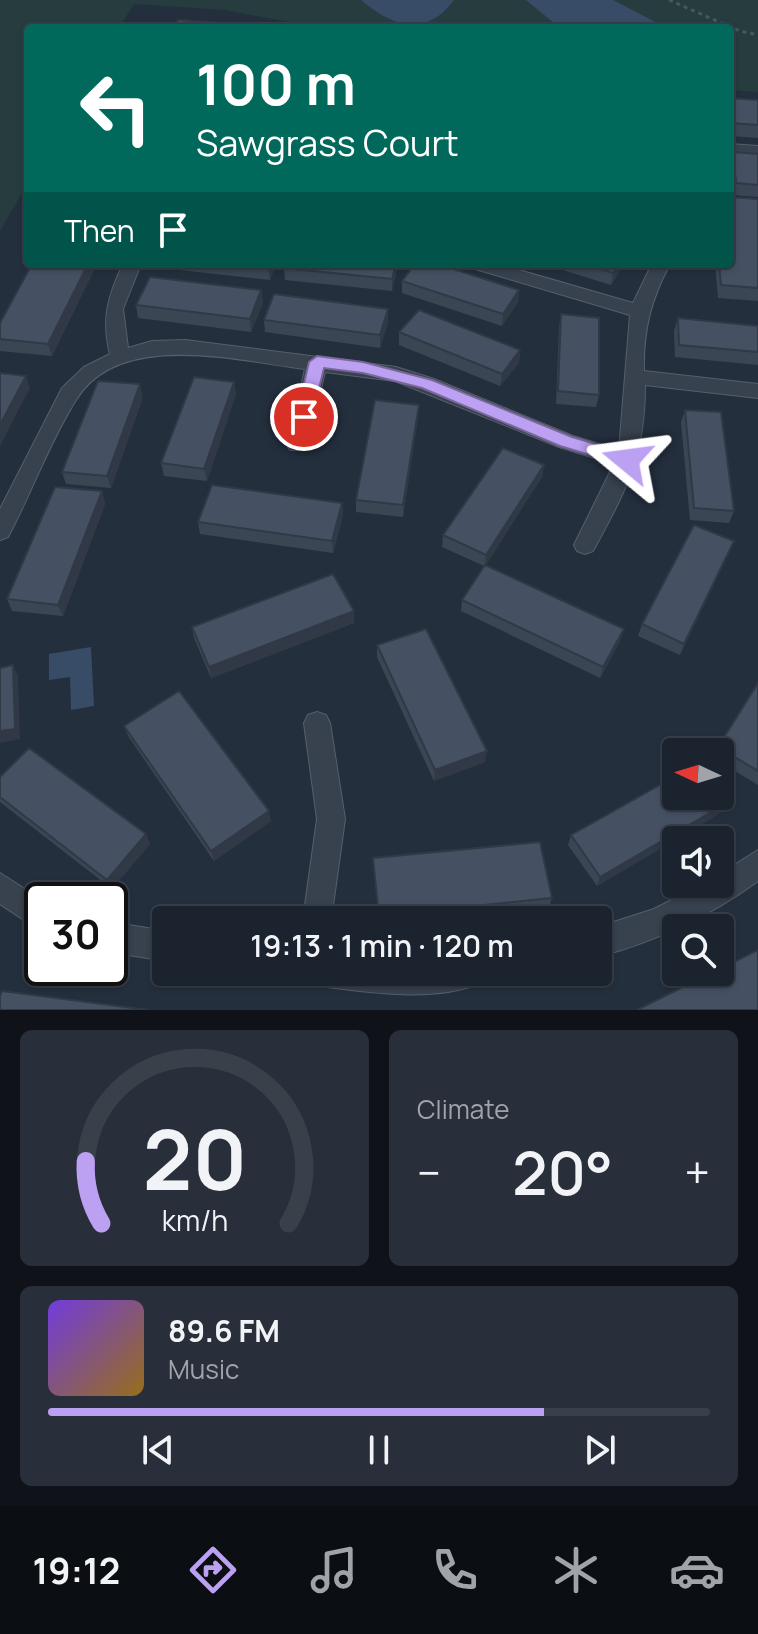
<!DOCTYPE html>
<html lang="en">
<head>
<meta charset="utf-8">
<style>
  body { margin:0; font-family:Manrope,sans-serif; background:#282f3a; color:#f1f3f6; height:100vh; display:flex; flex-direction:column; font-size:30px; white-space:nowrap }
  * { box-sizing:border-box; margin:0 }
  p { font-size:26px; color:#a0a4aa }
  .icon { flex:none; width:44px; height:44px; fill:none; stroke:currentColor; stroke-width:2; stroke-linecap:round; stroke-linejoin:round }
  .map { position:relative; height:1010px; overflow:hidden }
  .drawer { display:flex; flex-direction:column; gap:20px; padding:20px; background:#0f1319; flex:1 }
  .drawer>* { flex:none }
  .banner { position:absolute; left:24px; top:24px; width:710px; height:244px; border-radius:8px; box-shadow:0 2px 6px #0004,0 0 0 2px #39404a; background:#00695c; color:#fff; overflow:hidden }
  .needle { width:52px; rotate:274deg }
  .tools { position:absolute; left:662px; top:738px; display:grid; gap:16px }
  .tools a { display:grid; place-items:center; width:72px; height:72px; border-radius:8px; background:#1b232e; box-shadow:0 2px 6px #0004,0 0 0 2px #39404a; font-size:40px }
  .speed { position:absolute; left:24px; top:882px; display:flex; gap:16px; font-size:40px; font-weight:700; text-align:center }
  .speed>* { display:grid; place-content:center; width:104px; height:104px; border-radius:50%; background:#1b232e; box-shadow:0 2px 6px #0004,0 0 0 2px #39404a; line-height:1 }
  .speed .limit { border:4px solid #111; border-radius:12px; background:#fff; color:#111 }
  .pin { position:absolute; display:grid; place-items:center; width:68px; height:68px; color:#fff; margin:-34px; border:4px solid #fff; border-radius:50%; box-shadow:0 2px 8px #0007 }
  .me { position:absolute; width:88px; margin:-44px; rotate:286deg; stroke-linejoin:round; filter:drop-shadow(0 0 6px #0008) }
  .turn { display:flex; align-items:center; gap:28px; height:168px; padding:0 40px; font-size:36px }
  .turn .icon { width:104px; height:104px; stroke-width:2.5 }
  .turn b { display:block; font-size:56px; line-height:68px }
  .then { display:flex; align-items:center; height:76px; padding:0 40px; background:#0003; gap:16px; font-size:30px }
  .big { font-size:60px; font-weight:600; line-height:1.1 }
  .drawer .card { flex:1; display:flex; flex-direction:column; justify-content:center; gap:12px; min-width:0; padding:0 28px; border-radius:12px; background:#282f3a }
  .drawer .dial { align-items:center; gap:0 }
  .dial svg { height:208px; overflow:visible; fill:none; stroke:#39404a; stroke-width:7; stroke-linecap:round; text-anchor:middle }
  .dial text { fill:#f1f3f6; stroke:none }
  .song { display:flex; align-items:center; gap:24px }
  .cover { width:96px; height:96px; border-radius:12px; background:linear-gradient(135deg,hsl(260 70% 55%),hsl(40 70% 35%)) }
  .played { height:8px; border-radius:4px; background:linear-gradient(90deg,#bca0f2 75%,#39404a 75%) }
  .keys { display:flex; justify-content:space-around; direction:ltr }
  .heat { display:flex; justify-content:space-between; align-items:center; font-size:44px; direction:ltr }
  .drawer .tiles { flex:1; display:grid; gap:20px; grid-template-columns:1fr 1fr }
  .card:last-child { grid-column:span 2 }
  .trip { position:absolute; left:152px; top:906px; width:460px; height:80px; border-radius:8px; background:#1b232e; box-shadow:0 2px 6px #0004,0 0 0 2px #39404a; font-weight:600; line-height:80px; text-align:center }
  .tabs { display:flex; height:128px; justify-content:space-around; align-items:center; background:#0b0e12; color:#a0a4aa }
  .tabs .icon { width:56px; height:56px }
  .tabs .active { color:#bca0f2 }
  .tabs b { font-size:36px; color:#f1f3f6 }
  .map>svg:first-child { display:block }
  .green { fill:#263c3f }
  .water { fill:#394c67 }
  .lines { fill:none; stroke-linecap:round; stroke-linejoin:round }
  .street-casing { stroke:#565f6c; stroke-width:2 }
  .path { stroke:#44595c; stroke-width:3; stroke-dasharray:4 4; stroke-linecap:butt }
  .street { fill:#38414e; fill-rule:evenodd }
  .wall { fill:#3b4654 }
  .shaded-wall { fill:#303945 }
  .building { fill:#455162; stroke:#303945; stroke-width:2 }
  .route { fill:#bca0f2; stroke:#7a689d; stroke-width:2 }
</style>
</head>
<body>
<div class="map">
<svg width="758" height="1010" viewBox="0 0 758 1010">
  <rect width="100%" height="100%" fill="#242f3e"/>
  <path class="green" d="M0,0H758V92L730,90V28H319L225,10L134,4L119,28H28V183L0,231Z"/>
  <path class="water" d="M361,0H454C426,38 393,27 361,0Z
    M526,0H613L667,28H560Z
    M91,647L94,706L71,710L70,677L49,680V654Z"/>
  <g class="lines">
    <g class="street-casing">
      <path id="street" d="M730,144L758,146V156L730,154Z
        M123,264H141L123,309L128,348L152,341L185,340L396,367L434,379L573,436L619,450L630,315L472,268L469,264H498L633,303L652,264H670C651,299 643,331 644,371L758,384V398L645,385C645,457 626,490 593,551L585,554L577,551L574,545L614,464L559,447L395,381L325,372L307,445L304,450H290L287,445L305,369C239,361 119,329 76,400C49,443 32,492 8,537L0,540V509L62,388L84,367L110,354C101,319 108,296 123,264Z
        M317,712L326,715L330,723L345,819L331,920H303L317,819L304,723L308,715Z
        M758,850V881C709,917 656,941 598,957V927L654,909L703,884H720V874Z
        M0,873L42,900V932L0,904Z
        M110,922L166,931V961L110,952Z
        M312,972H485L481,983C434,1002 376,993 327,987L316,983Z"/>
    </g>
    <path class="path" d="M669,0L740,31L758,35"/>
    <use href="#street" class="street"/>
  </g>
  <path class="wall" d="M730,98L758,100V138L730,136Z
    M733,152L758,154V197L733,195L730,171V162Z
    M758,199V301L718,298L715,264H730Z
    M32,264H97L52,356L0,351V323Z
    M160,264H276L270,280L161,268Z
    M285,264H398L392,291L285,280L284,268Z
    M543,264H624L611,285Z
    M402,281L519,290L518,302L502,326L402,293Z
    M261,290L263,303L251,332L138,318L136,305Z
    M388,309V322L380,348L265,332L264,320Z
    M561,314L599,395L596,407L556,404L559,327Z
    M678,318L758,326V365L675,357L674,331Z
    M399,332L520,350L519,363L500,386L399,345Z
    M234,382L236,394L207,481L164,476L161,463Z
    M143,397L111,488L66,484L62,472Z
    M685,410L734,511L729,523L690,520L681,422Z
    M418,417L403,517L356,512V500Z
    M544,465L542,477L485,565L620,641L600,678L461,611L462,600L484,566L442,547L443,535Z
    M102,491L105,504L63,616L12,611L7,599Z
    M342,503L343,515L333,553L200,534L198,522Z
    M729,553L680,655L638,636L642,624Z
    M354,611V623L211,678L194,638L192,627Z
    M377,645L485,762L434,781L377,657Z
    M758,683V785L720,762V752H715Z
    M124,726L271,821L214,861L128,736Z
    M0,777L146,834L150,844L112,889L0,802Z
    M729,808L597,886L568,845L571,835Z
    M373,858L552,898L549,907L424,920H379Z"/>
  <path class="shaded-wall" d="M88,264H97L52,356L48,344Z
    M270,264H276L270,280L268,268Z
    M396,264H398V266L392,291V279Z
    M619,264H624L611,285L613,273Z
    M261,290L263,303L251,332L250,319Z
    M519,290L518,302L502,326L503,314Z
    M388,309V322L380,348V335Z
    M520,350L519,363L500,386L502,374Z
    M26,376L30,388L0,446V425Z
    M234,382L236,394L207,481L204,469Z
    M140,384L143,397L111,488L107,476Z
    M419,405L418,417L403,517V505Z
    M544,465L542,477L485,567L486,555Z
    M102,491L105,504L63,616L58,605Z
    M342,503L343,515L333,553L332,541Z
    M734,541L729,553L680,655L684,644Z
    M354,611V623L211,678L209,667Z
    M624,629L620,641L600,678L603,667Z
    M13,665L18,676L20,739L0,743V731Z
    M487,751L485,762L434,781L435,770Z
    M735,798L729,808L597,886L600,877Z
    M269,811L271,821L214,861L211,851Z
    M146,834L150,844L112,889L107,880Z"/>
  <path class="building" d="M178,20L220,23L217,28H173Z
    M730,98L758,100V125L730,123Z
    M733,152L758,154V185L736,183Z
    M730,197L758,199V288L721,285L719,264H730Z
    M32,264H88L48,344L0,339V323Z
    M234,264H270L268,268Z
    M285,264H396L392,279L284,268Z
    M415,264H438L519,290L503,314L402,281Z
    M585,264H619L613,273Z
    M150,277L261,290L250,319L136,305Z
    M274,294L388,309L380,335L264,320Z
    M419,310L520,350L502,374L399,332Z
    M561,314L599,318V395L558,391Z
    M678,318L758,326V352L679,345Z
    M0,373L26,376L0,425Z
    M194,377L234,382L204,469L161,463Z
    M98,381L140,384L107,476L62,472Z
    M375,400L419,405L403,505L356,500Z
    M685,410L721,412L734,511L694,508Z
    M503,448L544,465L486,555L443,535Z
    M212,485L342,503L332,541L198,522Z
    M55,487L102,491L58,605L7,599Z
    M694,525L734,541L684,644L642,624Z
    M485,565L624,629L603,667L462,600Z
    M333,574L354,611L209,667L192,627Z
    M426,629L487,751L435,770L377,645Z
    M13,665L15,729L0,731V668Z
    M758,683V771L718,747Z
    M179,691L269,811L211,851L124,726Z
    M29,748L146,834L107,880L0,797V777Z
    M676,776V796H720V779L735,798L600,877L571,835Z
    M540,842L552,898L379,916L373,858Z
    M758,950V1010H637L713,972H720V969Z
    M2,991L148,1010H0V996Z"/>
  <path class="route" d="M317,356L363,362L432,380L572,437L633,455L636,460L627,466L560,446L422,388L363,373L324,368L312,417L310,422H298L296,417L309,362Z"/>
</svg>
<div class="tools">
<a><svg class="needle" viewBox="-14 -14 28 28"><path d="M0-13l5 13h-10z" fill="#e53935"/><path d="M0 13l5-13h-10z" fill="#a0a4aa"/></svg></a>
<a><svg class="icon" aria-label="sound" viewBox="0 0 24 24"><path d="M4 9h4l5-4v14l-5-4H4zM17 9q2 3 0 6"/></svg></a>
<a><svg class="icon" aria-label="search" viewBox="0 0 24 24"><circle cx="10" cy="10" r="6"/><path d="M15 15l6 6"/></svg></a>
</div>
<div class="speed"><div class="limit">30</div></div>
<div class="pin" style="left:304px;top:417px;background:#d93025"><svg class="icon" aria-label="arrive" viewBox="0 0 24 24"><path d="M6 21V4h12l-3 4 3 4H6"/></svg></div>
<svg class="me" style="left:627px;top:460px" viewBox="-20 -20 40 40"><path d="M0-17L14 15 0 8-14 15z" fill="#bca0f2" stroke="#fff" stroke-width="4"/></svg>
<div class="trip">19:13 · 1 min · 120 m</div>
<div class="banner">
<div class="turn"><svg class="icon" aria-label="left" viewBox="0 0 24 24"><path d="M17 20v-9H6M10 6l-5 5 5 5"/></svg><div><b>100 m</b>Sawgrass Court</div></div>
<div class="then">Then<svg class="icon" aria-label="arrive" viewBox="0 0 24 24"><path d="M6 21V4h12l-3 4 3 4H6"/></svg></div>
</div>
</div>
<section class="drawer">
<div class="tiles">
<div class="card dial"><svg viewBox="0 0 100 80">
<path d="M14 69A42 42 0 1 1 86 69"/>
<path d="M14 69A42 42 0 0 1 8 45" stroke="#bca0f2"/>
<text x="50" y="56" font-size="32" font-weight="700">20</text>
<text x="50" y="72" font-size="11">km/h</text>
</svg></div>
<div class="card"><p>Climate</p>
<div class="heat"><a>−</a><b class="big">20°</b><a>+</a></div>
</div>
<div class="card">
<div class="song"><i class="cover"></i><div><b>89.6 FM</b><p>Music</p></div></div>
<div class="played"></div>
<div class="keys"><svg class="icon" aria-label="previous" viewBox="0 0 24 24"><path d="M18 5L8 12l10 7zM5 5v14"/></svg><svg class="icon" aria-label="pause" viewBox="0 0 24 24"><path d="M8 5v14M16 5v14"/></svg><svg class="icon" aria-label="next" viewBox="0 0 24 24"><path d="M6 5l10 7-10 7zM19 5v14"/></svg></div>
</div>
</div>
</section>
<nav class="tabs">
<b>19:12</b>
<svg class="icon active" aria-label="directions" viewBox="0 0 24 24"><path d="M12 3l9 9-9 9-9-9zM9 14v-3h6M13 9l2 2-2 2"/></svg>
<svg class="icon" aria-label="music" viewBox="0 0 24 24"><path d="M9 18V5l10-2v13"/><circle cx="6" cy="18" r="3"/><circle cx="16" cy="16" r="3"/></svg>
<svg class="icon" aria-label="phone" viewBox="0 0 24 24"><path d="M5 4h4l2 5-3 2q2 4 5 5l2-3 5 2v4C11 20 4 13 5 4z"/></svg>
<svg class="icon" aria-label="climate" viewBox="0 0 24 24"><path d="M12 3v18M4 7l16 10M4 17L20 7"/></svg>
<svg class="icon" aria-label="car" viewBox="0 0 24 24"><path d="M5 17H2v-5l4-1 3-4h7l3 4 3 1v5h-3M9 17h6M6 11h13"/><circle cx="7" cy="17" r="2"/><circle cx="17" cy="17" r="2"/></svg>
</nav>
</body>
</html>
